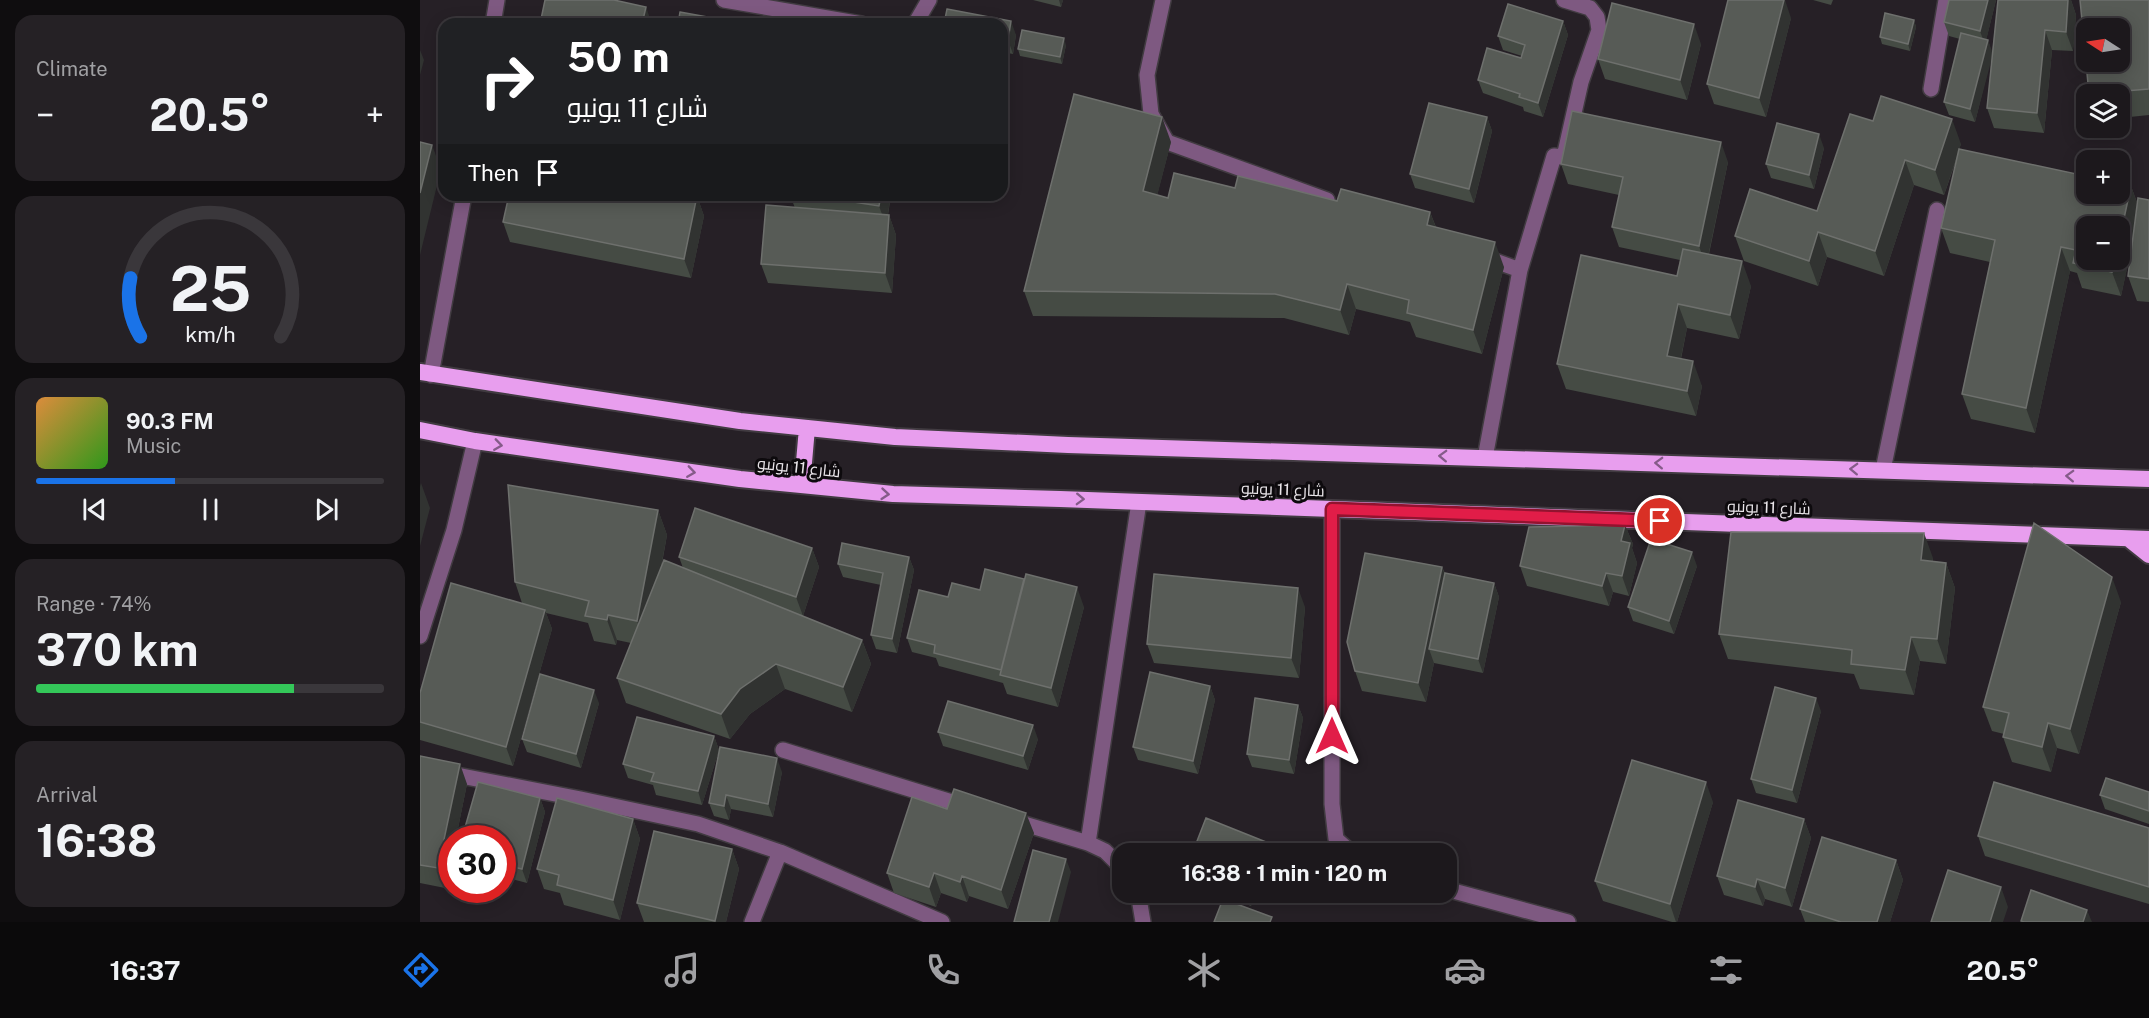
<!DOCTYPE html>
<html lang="en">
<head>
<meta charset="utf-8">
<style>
  body { margin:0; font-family:"Public Sans",Cairo,sans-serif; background:#252125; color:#f1f3f6; height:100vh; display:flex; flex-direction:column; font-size:22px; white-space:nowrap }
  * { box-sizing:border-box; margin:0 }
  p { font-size:20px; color:#a0a0a3 }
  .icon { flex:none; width:33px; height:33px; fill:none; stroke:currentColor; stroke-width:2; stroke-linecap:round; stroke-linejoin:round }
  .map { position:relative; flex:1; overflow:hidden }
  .sheet { display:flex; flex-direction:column; gap:15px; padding:15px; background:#0f0d0f; width:420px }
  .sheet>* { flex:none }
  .guide { position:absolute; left:18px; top:18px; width:570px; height:183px; border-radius:18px; box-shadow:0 3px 15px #0003,0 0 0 2px #3a373b; background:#202124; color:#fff; overflow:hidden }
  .needle { width:39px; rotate:282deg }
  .fabs { position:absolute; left:1656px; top:18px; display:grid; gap:12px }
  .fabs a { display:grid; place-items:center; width:54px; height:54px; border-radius:12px; background:#1c181c; box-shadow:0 3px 15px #0003,0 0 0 2px #3a373b; font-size:30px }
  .speed { position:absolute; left:18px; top:825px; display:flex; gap:12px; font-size:30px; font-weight:700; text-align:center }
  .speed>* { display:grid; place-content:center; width:78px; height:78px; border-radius:50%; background:#1c181c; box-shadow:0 3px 15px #0003,0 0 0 2px #3a373b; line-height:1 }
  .speed .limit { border:9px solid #d22; background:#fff; color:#111 }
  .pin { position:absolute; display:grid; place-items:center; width:51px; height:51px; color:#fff; margin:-26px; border:3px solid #fff; border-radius:50%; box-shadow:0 2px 6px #0007 }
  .me { position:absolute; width:66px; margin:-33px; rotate:0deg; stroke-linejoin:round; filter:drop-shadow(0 0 4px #0008) }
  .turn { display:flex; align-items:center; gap:21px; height:126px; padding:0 30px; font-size:27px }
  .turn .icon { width:78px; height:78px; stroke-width:2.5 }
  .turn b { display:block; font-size:42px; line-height:51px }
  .then { display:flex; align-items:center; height:57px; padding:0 30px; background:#0003; gap:12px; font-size:22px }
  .big { font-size:45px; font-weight:700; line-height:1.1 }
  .sheet .card { flex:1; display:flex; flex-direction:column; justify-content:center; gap:9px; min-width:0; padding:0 21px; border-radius:18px; background:#252125 }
  .sheet .dial { align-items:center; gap:0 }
  .dial svg { height:156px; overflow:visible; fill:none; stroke:#3a373b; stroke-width:7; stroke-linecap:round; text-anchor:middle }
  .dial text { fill:#f1f3f6; stroke:none }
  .song { display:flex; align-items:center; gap:18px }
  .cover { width:72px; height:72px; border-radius:9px; background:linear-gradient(135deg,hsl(30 70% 55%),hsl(110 70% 35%)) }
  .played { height:6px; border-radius:3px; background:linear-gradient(90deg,#1a73e8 40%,#3a373b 40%) }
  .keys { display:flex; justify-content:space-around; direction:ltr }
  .heat { display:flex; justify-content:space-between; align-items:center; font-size:33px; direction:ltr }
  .charge { height:9px; border-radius:4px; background:linear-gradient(90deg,#34c759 74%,#3a373b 0) }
  .trip { position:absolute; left:692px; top:843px; width:345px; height:60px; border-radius:18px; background:#1c181c; box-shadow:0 3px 15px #0003,0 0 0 2px #3a373b; font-weight:700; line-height:60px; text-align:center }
  .dock { display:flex; height:96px; justify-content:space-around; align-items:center; background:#0b0a0b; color:#a0a0a3 }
  .dock .icon { width:42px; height:42px }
  .dock .current { color:#1a73e8 }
  .dock b { font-size:27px; color:#f1f3f6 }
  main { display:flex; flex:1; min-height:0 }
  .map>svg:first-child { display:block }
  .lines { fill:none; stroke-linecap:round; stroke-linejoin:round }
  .minor-casing { stroke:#413b41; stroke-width:18 }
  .trunk-casing { stroke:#413b41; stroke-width:20 }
  .minor { stroke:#7e5981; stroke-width:15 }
  .trunk { stroke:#e89eee; stroke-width:16 }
  .wall { fill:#454b44 }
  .shaded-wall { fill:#313331 }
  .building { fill:#575b56; stroke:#6e706d; stroke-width:1.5; fill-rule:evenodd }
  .oneway { stroke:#855b89 }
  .route-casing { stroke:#92132f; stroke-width:15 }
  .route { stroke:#e11d48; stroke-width:10 }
  .labels { text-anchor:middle; stroke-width:6; stroke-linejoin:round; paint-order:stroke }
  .street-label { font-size:16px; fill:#e8e4e8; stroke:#0d0a0d }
</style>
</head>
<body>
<main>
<section class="sheet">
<div class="card"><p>Climate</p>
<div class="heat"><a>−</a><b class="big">20.5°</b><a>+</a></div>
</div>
<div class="card dial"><svg viewBox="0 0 100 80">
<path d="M14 69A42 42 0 1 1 86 69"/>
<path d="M14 69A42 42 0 0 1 9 39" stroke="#1a73e8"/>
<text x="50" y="56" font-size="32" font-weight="700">25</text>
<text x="50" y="72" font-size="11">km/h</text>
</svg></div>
<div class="card">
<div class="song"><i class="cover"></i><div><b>90.3 FM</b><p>Music</p></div></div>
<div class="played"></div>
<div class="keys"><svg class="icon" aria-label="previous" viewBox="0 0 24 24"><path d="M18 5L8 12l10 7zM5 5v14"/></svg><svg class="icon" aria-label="pause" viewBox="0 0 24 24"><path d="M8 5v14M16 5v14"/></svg><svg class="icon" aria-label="next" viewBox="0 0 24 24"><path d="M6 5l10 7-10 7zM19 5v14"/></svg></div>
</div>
<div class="card"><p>Range · 74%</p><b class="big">370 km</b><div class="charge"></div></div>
<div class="card"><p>Arrival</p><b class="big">16:38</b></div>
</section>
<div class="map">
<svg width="1729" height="922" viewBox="0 0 1729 922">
  <rect width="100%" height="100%" fill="#262026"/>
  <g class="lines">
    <g class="minor-casing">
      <path id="minor" d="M304,0L442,24
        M743,0L727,75L731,114L747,142L907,200
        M73,24L77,0
        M495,24L509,0
        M1511,89L1526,0
        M1064,257L1100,270
        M11,375L44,195
        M1065,458L1100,270L1134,156L1144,157L1161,82L1179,30L1177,17L1170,8L1144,0
        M1463,470L1517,210
        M912,509V804L916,839L933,854
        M0,636L34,530L55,441
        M363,750L548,807
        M0,768L161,799L278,824L360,852L522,922
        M591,820L668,843L685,851L702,868
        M668,843L719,502
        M1026,889L1148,922
        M718,892L723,922
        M332,922L360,852"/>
    </g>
    <g class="trunk-casing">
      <path id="trunk" d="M0,372L320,421L475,437L648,445L1729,479
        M0,430L55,441L320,479L473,494L640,499L1729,539
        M382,485L387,428
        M1709,539L1729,555"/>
    </g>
    <use href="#minor" class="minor"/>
    <use href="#trunk" class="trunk"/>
  </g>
  <path class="wall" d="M613,0H643L641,7Z
    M1393,0H1413L1411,5Z
    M1529,0H1576L1566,40H1568L1572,54L1578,0H1651L1656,15L1653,51L1632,50L1624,133L1574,128L1567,108L1572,54L1555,122L1529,115L1524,102L1540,39L1529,36L1524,22Z
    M1729,0V115L1700,118V94H1669Z
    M1371,18L1346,117L1294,104L1287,84Z
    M1494,20L1496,27L1490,51L1462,44L1460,37Z
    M1143,21L1148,35L1123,117L1104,111L1103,107L1063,93L1058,80L1101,58L1102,56L1083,50L1078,36Z
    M582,24L596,35L593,54L582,52Z
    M1281,44L1267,100L1185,79L1178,59Z
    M646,45L642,64L600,56L598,49Z
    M1067,117L1072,131L1054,203L995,188L990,174Z
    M1453,121L1541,144L1539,149L1711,186L1718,205L1729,200V302L1717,301L1708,276L1712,244L1701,296L1662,288L1657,273L1650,271L1615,433L1551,419L1542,394L1570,262L1530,253L1521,228L1537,158L1524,195L1494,185L1464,276L1407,257L1398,286L1324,261L1315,236L1397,211Z
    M751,142L737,195L748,198L815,188L1010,212L1016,227L1084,267L1062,354L996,337L990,322L936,309L929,335L864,318L613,316L604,291Z
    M1404,148L1394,189L1351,178L1346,164Z
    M1308,162L1289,254L1331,286L1319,339L1267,328L1261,359L1282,386L1276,416L1146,389L1137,364L1257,276L1260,260L1199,247L1192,227L1199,195L1148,184L1141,164Z
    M370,195H471L468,215H469L476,235L472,293L348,283L341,264L375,208Z
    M277,196L284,216L271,278L90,242L83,222Z
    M238,510L247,535L241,569L263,568L259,557L392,548L399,567L383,616L442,640L451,664L432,712L365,689L330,714L310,739L206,703L197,678L211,643L197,640L196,645L174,641L168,623L126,613L132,629L93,766L0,740V693L102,603L95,582Z
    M1205,525L1213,544L1212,548L1217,563L1209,596L1193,592L1189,606L1107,586L1100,566Z
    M489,557L494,570L477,653L456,649L451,635L461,585L423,577L418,564Z
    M1513,558V561L1526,563L1535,588L1526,664L1500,661L1494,695L1440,689L1434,674L1308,659L1299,634Z
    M1277,566L1254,634L1213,621L1208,607Z
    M1022,567L1025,573L1074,583L1079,597L1063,673L1014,663L1006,702L942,691L935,671Z
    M560,590L664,607L638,707L587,694L583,683L519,666L516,658L492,652L487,638L528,597Z
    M1701,602L1659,754L1637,748L1631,772L1592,762L1583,737L1584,734L1572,731L1563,707Z
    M885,607L879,678L734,663L727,644Z
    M790,686L795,700L778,774L718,760L713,747Z
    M179,703L161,768L107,752L102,739Z
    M878,705L883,718L874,774L832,767L827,754Z
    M1401,711L1377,803L1336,793L1331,779Z
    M518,732L618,739L608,770L523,746Z
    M294,736L299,750L282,805L236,795L233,785L208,778L203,764Z
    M0,756L47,784L36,838H32L25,888L0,883Z
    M362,772L353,817L311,809L309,820L294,816L289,803Z
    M1729,792V824L1685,809L1680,795Z
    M120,798L125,812L107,883L84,877L82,873V838Z
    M1293,802L1257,922H1252L1183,901L1175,881Z
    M527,809L614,833L588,909L549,896L547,902L521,893L516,907L474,893L467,873Z
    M213,819L220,839L200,920L144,905L140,893L124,889L117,869Z
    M1384,819L1391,838L1372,907L1345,899L1343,906L1304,895L1297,876Z
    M1729,828V904L1565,856L1558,836Z
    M312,849L319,869L306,922H224L217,903Z
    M1476,860L1483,880L1470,922H1385L1380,909Z
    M797,892H837L831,906Z"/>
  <path class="shaded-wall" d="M639,0H643L641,7Z
    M1364,0H1365L1371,18L1346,117L1339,98Z
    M1568,0H1576L1565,45L1560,31Z
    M1648,0H1651L1656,15L1653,51L1646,32Z
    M226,7L232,24H222Z
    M1494,20L1496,27L1490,51L1488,44Z
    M591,21L596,35L593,54L588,40Z
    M1143,21L1148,35L1123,117L1118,103Z
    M1274,24L1281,44L1267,100L1260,80Z
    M1625,30L1632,50L1624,133L1617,113Z
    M644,38L646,45L642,64L640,57Z
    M1568,40L1573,54L1555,122L1550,109Z
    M0,50L4,60L0,75Z
    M742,117L751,142L732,216L723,191Z
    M1067,117L1072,131L1054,203L1049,189Z
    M1532,119L1541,144L1524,195L1515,170Z
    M1399,134L1404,148L1394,189L1389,175Z
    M1301,142L1308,162L1286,266L1279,246Z
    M12,145L21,169L0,255V193Z
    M1485,160L1494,185L1464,276L1455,251Z
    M1711,186L1720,211L1701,296L1692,272L1694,260H1700V237Z
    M461,195H471L466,225L459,206Z
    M277,196L284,216L271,278L264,259Z
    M1010,212L1019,236L1007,225Z
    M469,215L476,235L472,293L465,273Z
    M1398,232L1407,257L1398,286L1389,261Z
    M1075,242L1084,267L1062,354L1053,330Z
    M1641,247L1650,271L1615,433L1606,408Z
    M1322,261L1331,286L1319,339L1310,315Z
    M927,284L936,309L929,335L920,310Z
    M1258,304L1267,328L1256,381L1247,356Z
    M1273,361L1282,386L1276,416L1267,391Z
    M1,483L10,508L0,546V487Z
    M238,510L247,535L226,646L217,621Z
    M1205,525L1213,544L1212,548L1217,563L1209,596L1202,576L1201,541Z
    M1504,533L1513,558L1510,585L1501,560Z
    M392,548L399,567L383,616L376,597Z
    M1272,552L1277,566L1254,634L1249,621Z
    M489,557L494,570L477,653L472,639Z
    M1526,563L1535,588L1526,664L1517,639Z
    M1022,567L1030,587L1009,649L1014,663L1006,702L998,683Z
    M1186,573L1193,592L1189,606L1182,586Z
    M1692,577L1701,602L1659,754L1650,729Z
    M1074,583L1079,597L1063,673L1058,659Z
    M657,587L664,607L638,707L631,688Z
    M878,588L885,607L879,678L871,658Z
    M125,610L132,629L93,766L86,747Z
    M188,615L197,640L196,645L187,620Z
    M1491,637L1500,661L1494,695L1485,670Z
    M442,640L451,664L432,712L423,687Z
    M356,664L365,689L330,714L310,739L301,714L320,689Z
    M790,686L795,700L778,774L773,761Z
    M174,690L179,703L161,768L156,754Z
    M1396,698L1401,711L1377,803L1372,790Z
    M878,705L883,718L874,774L869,760Z
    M1628,723L1637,748L1631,772L1622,747Z
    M613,725L618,739L608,770L603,756Z
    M294,736L299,750L282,805L278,791Z
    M357,758L362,772L353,817L348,804Z
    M40,764L47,784L36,838H32V858L25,888L18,868Z
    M1286,782L1293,802L1257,922H1256L1250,904Z
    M306,795L311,809L309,820L304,806Z
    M120,798L125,812L107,883L102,869Z
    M606,813L614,833L588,909L581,890Z
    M213,819L220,839L200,920L193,900Z
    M1384,819L1391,838L1372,907L1365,888Z
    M846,842L850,854H842Z
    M312,849L319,869L306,922H295Z
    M646,859L651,872L638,922H629Z
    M1476,860L1483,880L1470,922H1457Z
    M514,873L521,893L516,907L509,887Z
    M542,876L549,896L547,902L540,882Z
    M1337,879L1345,899L1343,906L1335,887Z
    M1581,887L1588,907L1583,922H1570Z
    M837,892L831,906L826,893Z
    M1667,910L1672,922H1663Z"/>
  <path class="building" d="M125,0H194L226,7L222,24H120Z
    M1308,0H1364L1339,98L1287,84Z
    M1529,0H1568L1560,31L1524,22Z
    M1578,0H1648L1646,32L1625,30L1617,113L1567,108Z
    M1660,0H1729V89L1669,94ZM1666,28H1700V62H1666Z
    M1192,3L1274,24L1260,80L1178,59Z
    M1088,4L1143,21L1118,103L1099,97L1100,94L1058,80L1067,48L1101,58L1105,45L1078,36Z
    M527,9L591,21L588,40L582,39V24H524Z
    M260,12L326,24H258Z
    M1465,13L1494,20L1488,44L1460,37Z
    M602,30L644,38L640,57L598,49Z
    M1541,33L1568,40L1550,109L1524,102Z
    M654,94L742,117L723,191L748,198L754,173L815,188L818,176L917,201L921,189L1010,212L1007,225L1075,242L1053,330L987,313L989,300L927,284L920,310L855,294L604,291Z
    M1461,96L1532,119L1515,170L1485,160L1455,251L1398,232L1389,261L1315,236L1330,189L1397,211L1430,114L1453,121Z
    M1009,103L1067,117L1049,189L990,174Z
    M1152,111L1301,142L1279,246L1192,227L1203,177L1141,164Z
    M1357,123L1399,134L1389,175L1346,164Z
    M0,142L12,145L0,193Z
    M1539,149L1666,176V194H1700V183L1711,186L1700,237V226H1666V260H1694L1692,272L1653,263L1656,250L1641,247L1606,408L1542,394L1575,240L1521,228Z
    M89,195H270L277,196L264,259L83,222Z
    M388,195H461L459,206Z
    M1718,198L1729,200V279L1708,276Z
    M346,205L469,215L465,273L341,264Z
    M1263,249L1322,261L1310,315L1258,304L1247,356L1273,361L1267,391L1137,364L1161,255L1257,276Z
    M88,485L238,510L217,621L188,615L187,620L165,616L169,601L95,582Z
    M275,508L392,548L376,597L259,557Z
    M1614,523L1692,577L1650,729L1628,723L1622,747L1583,737L1589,713L1563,707Z
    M1205,525L1201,541L1210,543L1202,576L1186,573L1182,586L1100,566L1109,527Z
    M1311,532L1504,533L1501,560L1526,563L1517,639L1491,637L1485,670L1431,664L1432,650L1299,634Z
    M1231,539L1272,552L1249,621L1208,607Z
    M422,543L489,557L472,639L451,635L463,573L418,564Z
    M945,553L1022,567L998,683L935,671L927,642Z
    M244,560L442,640L423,687L356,664L320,689L301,714L197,678Z
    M565,569L604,579L581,670L514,653L515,645L487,638L499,590L528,597L532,583L560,590Z
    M1025,573L1074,583L1058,659L1009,649Z
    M606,574L657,587L631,688L580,675Z
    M734,574L878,588L871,658L727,644Z
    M31,583L125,610L86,747L0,722V693Z
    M730,672L790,686L773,761L713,747Z
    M120,674L174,690L156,754L102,739Z
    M1355,687L1396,698L1372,790L1331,779Z
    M835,698L878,705L869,760L827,754Z
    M528,701L613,725L603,756L518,732Z
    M217,717L294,736L278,791L231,781L234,773L203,764Z
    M300,747L357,758L348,804L306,795L304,806L289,803Z
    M0,756L40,764L18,868L0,865Z
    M1212,760L1286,782L1250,904L1175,881Z
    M1686,778L1729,792V811L1680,795Z
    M58,782L120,798L102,869L82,864V838H42Z
    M1574,782L1729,828V887L1558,836Z
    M534,789L606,813L581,890L542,876L540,882L514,873L509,887L467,873L492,797L527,809Z
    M137,798L213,819L193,900L137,885L139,875L117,869Z
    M1318,800L1384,819L1365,888L1337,879L1335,887L1297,876Z
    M786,818L846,842L842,854H772Z
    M234,831L312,849L295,921L217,903Z
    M1402,837L1476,860L1457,922H1421L1380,909Z
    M613,850L646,859L629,922H594Z
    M1528,870L1581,887L1570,922H1511Z
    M1611,890L1667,910L1663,922H1604L1601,921Z
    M803,899L852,917L850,922H794Z"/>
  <defs><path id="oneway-chevron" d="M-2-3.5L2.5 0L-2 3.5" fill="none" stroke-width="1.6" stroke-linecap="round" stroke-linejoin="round" transform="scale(1.5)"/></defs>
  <g class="oneway">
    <use href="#oneway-chevron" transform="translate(78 445) rotate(8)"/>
    <use href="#oneway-chevron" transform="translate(1023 456) rotate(-178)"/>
    <use href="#oneway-chevron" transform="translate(1239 463) rotate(-178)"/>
    <use href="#oneway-chevron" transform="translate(1434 469) rotate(-178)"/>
    <use href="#oneway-chevron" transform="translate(271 472) rotate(8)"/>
    <use href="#oneway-chevron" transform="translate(1650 476) rotate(-178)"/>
    <use href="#oneway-chevron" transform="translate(465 494) rotate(5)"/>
    <use href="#oneway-chevron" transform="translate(660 499) rotate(2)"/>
  </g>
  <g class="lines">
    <g class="route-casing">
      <path id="route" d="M912,736V509L1240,521"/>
    </g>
    <use href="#route" class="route"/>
  </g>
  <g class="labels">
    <g class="street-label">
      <text transform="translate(379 467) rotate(6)" y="6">شارع 11 يونيو</text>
      <text transform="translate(863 489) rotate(2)" y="6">شارع 11 يونيو</text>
      <text transform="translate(1349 507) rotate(2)" y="6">شارع 11 يونيو</text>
    </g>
  </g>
</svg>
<div class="fabs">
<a><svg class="needle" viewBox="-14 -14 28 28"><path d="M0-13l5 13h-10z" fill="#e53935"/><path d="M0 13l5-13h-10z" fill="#a0a0a3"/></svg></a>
<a><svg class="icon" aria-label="layers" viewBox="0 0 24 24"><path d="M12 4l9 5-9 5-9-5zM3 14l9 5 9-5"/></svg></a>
<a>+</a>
<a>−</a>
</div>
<div class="speed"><div class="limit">30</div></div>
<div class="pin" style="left:1240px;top:521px;background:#d93025"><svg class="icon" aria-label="arrive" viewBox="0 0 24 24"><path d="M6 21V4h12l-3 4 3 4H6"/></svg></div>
<svg class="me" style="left:912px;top:736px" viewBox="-20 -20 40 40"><path d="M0-17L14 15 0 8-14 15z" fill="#e11d48" stroke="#fff" stroke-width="4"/></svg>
<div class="trip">16:38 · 1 min · 120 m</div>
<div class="guide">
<div class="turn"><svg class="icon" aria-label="right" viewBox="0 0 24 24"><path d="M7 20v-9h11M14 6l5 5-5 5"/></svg><div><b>50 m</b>شارع 11 يونيو</div></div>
<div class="then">Then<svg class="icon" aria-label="arrive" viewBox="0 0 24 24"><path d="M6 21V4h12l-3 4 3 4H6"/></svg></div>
</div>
</div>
</main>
<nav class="dock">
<b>16:37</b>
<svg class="icon current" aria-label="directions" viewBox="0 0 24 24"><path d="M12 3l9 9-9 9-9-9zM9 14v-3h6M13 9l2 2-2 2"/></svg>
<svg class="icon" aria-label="music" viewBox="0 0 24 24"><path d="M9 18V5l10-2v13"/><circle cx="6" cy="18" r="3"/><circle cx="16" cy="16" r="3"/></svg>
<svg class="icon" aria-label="phone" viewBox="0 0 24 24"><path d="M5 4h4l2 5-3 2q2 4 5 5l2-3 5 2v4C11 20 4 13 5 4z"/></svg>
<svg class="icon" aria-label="climate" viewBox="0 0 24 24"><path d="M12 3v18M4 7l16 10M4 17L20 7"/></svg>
<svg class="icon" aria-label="car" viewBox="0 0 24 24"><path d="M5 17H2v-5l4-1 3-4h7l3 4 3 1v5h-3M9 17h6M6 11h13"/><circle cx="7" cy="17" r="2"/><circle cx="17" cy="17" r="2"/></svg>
<svg class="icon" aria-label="filters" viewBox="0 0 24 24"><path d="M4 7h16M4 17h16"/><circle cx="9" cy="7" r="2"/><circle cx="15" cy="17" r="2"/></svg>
<b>20.5°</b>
</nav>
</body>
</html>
